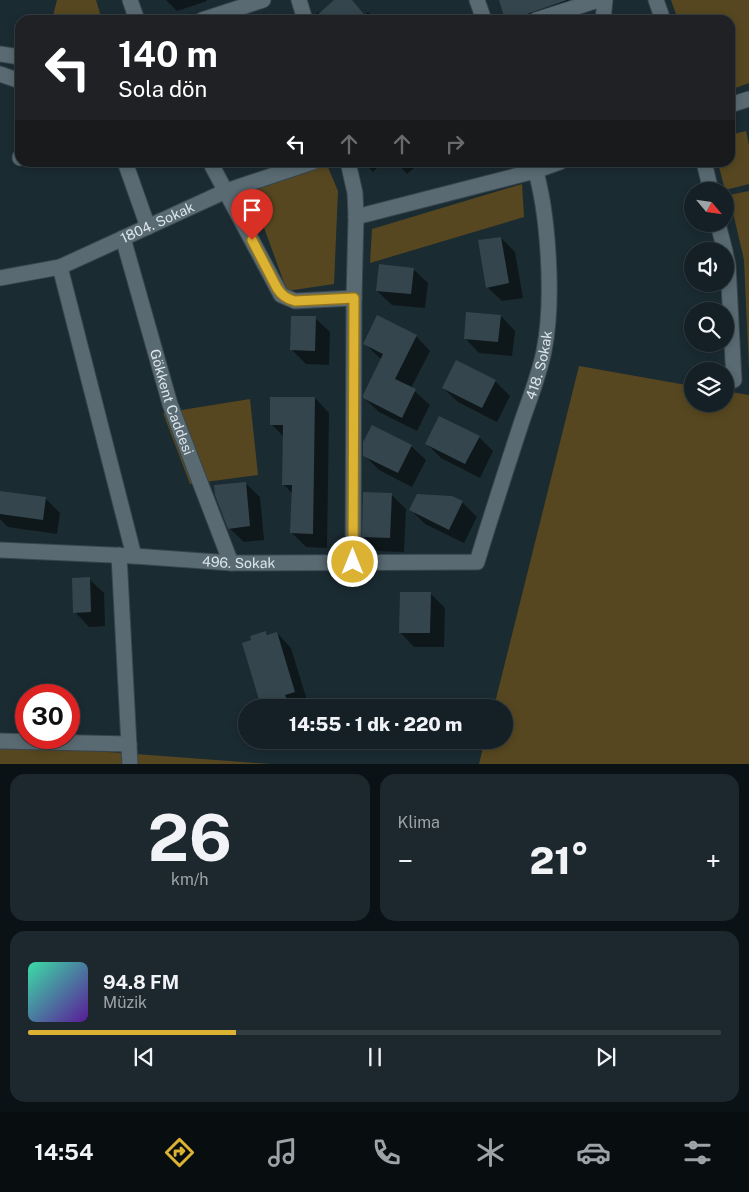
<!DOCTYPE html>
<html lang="tr">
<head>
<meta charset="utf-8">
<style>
  body { margin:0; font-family:"Public Sans",sans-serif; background:#1d282e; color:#f1f3f6; height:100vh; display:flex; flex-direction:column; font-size:19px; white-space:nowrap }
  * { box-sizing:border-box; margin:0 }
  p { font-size:16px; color:#9da3a7 }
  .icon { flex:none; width:28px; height:28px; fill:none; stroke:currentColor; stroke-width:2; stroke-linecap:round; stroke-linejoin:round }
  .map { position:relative; height:764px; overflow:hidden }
  .drawer { display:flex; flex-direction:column; gap:10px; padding:10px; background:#0b1215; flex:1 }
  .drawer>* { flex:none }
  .guide { position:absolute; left:15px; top:15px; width:720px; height:152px; border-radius:15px; box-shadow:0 2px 8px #0003,0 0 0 1px #333e43; background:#202124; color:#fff; overflow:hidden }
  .needle { width:32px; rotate:119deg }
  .buttons { position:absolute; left:684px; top:182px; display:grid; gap:10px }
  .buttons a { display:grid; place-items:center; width:50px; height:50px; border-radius:50%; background:#142026; box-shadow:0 2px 8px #0003,0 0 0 1px #333e43; font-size:25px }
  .speed { position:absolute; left:15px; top:684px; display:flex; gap:10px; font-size:25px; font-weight:700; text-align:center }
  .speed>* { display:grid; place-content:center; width:65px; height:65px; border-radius:50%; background:#142026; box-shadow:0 2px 8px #0003,0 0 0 1px #333e43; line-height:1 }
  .speed .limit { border:8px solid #d22; background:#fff; color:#111 }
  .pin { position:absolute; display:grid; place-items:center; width:42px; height:42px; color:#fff; margin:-51px -21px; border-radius:50% 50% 50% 0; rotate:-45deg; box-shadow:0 0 5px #0007 }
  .pin .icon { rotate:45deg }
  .me { position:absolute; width:55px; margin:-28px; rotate:0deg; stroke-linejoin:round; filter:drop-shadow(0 0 4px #0008) }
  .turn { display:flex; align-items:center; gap:18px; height:105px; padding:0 20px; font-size:22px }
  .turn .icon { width:65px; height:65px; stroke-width:2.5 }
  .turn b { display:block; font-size:35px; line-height:42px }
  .lanes { display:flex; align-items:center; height:48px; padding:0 20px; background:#0003; justify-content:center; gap:25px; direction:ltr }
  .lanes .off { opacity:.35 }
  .big { font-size:38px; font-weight:800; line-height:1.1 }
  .drawer .tile { flex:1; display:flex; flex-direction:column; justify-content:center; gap:8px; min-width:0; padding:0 18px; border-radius:15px; background:#1d282e }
  .drawer .dial { align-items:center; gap:0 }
  .dial b { font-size:65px; line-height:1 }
  .song { display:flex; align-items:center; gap:15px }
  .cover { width:60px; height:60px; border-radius:8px; background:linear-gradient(135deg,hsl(160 70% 55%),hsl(270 70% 35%)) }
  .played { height:5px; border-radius:2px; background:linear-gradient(90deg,#dcb233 30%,#333e43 30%) }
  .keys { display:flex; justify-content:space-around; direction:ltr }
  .heat { display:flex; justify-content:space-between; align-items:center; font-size:28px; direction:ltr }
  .drawer .tiles { flex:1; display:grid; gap:10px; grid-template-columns:1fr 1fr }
  .tile:last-child { grid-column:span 2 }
  .trip { position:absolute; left:238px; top:699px; width:275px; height:50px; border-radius:25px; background:#142026; box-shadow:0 2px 8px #0003,0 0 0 1px #333e43; font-weight:800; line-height:50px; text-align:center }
  .tabs { display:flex; height:80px; justify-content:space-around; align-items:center; background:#080d0f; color:#9da3a7 }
  .tabs .icon { width:35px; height:35px }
  .tabs .current { color:#dcb233 }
  .tabs b { font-size:22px; color:#f1f3f6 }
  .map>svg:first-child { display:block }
  .green { fill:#564720 }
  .shadow { fill:#0007 }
  .building { fill:#35454d }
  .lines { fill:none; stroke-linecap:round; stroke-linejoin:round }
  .minor-casing { stroke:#38454c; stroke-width:17 }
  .minor { stroke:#596a72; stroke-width:15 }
  .route-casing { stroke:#8f7421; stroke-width:12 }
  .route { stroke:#dcb233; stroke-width:9 }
  .labels { text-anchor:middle; stroke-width:5; stroke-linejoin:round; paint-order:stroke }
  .street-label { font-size:14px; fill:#dbe5ea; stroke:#1b2b32 }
</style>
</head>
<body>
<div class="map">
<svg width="749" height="765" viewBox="0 0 749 765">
  <rect width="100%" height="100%" fill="#1b2b32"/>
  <path class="green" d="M57,0H96L102,20H52Z
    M671,0H749V83L730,90V20H678Z
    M746,131L749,145V184L725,190L718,163L730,162V135Z
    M327,165L338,191L334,284L287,291L250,189Z
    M522,184L524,217L370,263L372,229Z
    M749,191V369L744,260L729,195Z
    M579,366L692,386V404H725V391L749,395V764H479L485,740H504V708L494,707Z
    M250,399L258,475L190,484L163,413Z
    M0,739L1,744L271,764H0Z"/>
  <path class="shadow" d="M166,0H206L207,1L177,11Z
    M336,0H351L365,15L368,12L376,20H316L315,15L318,12L320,14Z
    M500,0H585L526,20H506Z
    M363,162H383L373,172Z
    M396,162H419L420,163L407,174Z
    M501,238L515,252L523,298L502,301L487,287Z
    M413,269L428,283L425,308L392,305L377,291Z
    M501,316L515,331L512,356L479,353L465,338Z
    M315,318L330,332L329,365L306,364L292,350Z
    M416,336L430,351L411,388L430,405L417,431L379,412L364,398L382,360L365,344Z
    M457,362L495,381L510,396L497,422L458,402L443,388Z
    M315,398L329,413L327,548L306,547L291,532L293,494L283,484L284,437L271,424Z
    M479,437L493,451L480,478L441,458L427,444Z
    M411,446L426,460L412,487L379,470L364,455Z
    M245,483L260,497L264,540L244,542L229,528Z
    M0,492L45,498L60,513L57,534L8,527L0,519Z
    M391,494L406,509L404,552L378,551L364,537Z
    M451,497L462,502L477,517L464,543L425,524L410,509Z
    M89,579L104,593L105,626L89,627L75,612Z
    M431,594L445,608L444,647H414L400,632Z
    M266,632L269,636L277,633L291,648L309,707L266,708L261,702L252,641Z"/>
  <path class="building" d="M334,0H352L369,20H314V18Z
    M499,0H567L510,20H505Z
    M501,237L509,283L486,288L478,240Z
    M379,264L414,268L411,294L376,291Z
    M466,312L501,315L498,342L464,339Z
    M377,315L417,335L395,379L416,389L402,418L363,398V395L383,354L363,344Z
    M291,316H316L315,351L290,350Z
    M456,360L496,380L482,408L442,388Z
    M270,397H315L313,534L290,533L292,485H282L283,425H270Z
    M439,416L480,436L465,464L425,444Z
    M372,425L412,445L398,473L363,456V442Z
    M246,482L250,526L228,529L215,495L214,485Z
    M0,491L46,497L43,520L0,514Z
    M363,492L392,493L390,538L362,537Z
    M417,494L452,496L463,501L449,530L409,510Z
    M90,577L91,612L73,613L72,578Z
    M400,592H431L430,633H399Z
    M266,631L267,635L277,632L295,692L285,695L287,700L270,705L269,700L260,703L242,643L251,640L250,636Z"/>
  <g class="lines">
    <g class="minor-casing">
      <g id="minor">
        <path d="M130,0L137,20"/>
        <path d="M299,0L305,20"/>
        <path d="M477,0L484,20"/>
        <path d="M656,0L663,20"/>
        <path d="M202,20L263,0"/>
        <path d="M536,20L598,0"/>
        <path d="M603,20L605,0"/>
        <path d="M0,54L20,57"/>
        <path d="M0,74L20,81"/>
        <path d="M730,105L749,99"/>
        <path d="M20,158V157"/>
        <path d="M125,162L148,227"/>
        <path d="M210,162L281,295L295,301L354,298"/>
        <path d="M348,162L355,193L356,217L354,298L353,563"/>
        <path d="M704,162L711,191"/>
        <path d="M356,217L535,171L560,162"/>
        <path d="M718,224L725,251"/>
        <path id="s1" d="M123,238L170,404L231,563"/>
        <path d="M725,252L728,265L734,380"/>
        <path d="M60,267L134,556"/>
        <path id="s2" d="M0,278L60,267L226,191L313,162"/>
        <path id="s3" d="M0,550L134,556L231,563L477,562C491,516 506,470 521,424C529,400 539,376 544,351C554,301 549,211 533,162"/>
        <path d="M119,555L130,765"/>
        <path d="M0,741L129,744"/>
      </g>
    </g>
    <use href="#minor" class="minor"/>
  </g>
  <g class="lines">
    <g class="route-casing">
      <path id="route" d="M252,240L277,288C282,296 287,299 295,301L354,298L353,562"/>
    </g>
    <use href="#route" class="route"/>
  </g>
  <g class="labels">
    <g class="street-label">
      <text dy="5" stroke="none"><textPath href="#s2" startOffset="168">1804. Sokak</textPath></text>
      <text dy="5" stroke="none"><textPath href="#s3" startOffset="684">418. Sokak</textPath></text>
      <text dy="5" stroke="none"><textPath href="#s1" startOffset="171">Gökkent Caddesi</textPath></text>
      <text dy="5" stroke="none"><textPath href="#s3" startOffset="239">496. Sokak</textPath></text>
    </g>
  </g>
</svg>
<div class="buttons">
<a><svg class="needle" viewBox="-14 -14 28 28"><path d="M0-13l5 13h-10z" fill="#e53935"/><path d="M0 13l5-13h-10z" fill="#9da3a7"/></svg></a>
<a><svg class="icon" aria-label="sound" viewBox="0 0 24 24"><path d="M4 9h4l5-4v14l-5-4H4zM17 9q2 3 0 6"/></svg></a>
<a><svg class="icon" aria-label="search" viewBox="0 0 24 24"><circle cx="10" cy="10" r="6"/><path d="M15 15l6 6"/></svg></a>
<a><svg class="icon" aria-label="layers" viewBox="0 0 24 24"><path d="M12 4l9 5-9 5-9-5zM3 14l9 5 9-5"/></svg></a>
</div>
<div class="speed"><div class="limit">30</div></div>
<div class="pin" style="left:252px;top:240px;background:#d93025"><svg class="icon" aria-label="arrive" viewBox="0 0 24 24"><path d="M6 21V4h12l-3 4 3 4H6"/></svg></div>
<svg class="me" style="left:353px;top:562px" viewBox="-20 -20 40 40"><circle r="17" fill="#dcb233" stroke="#fff" stroke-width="3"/><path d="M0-11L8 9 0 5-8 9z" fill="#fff"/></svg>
<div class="trip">14:55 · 1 dk · 220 m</div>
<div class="guide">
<div class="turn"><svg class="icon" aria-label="left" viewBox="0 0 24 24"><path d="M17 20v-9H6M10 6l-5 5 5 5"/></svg><div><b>140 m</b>Sola dön</div></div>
<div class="lanes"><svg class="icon" aria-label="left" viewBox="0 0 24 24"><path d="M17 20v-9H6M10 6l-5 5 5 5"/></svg><svg class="icon off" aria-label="ahead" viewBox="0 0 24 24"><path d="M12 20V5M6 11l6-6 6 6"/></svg><svg class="icon off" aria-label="ahead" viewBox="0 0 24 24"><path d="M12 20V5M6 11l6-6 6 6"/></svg><svg class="icon off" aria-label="right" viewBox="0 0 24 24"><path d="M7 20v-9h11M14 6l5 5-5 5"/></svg></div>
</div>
</div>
<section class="drawer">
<div class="tiles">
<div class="tile dial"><b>26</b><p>km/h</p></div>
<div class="tile"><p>Klima</p>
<div class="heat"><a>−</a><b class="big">21°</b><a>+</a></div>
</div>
<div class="tile">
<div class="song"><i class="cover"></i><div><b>94.8 FM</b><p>Müzik</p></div></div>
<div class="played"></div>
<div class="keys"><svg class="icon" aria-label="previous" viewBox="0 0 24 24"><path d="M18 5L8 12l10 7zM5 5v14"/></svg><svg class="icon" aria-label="pause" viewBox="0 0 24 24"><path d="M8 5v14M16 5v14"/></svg><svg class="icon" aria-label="next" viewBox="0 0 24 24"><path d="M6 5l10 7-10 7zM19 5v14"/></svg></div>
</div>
</div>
</section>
<nav class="tabs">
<b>14:54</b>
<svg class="icon current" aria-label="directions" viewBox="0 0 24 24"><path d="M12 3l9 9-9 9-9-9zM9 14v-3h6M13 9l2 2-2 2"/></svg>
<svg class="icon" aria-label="music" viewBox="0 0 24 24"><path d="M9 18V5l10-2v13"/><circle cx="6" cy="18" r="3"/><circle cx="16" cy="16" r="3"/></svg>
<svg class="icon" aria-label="phone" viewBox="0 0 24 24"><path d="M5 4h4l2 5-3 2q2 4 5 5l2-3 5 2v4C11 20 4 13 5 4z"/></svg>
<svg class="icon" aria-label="climate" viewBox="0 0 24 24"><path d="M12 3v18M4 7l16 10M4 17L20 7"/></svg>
<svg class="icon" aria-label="car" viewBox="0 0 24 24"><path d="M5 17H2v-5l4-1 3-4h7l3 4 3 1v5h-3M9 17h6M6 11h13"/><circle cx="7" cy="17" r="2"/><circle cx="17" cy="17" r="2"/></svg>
<svg class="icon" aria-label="filters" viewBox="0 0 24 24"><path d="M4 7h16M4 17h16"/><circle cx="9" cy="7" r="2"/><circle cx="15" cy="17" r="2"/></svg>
</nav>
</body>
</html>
